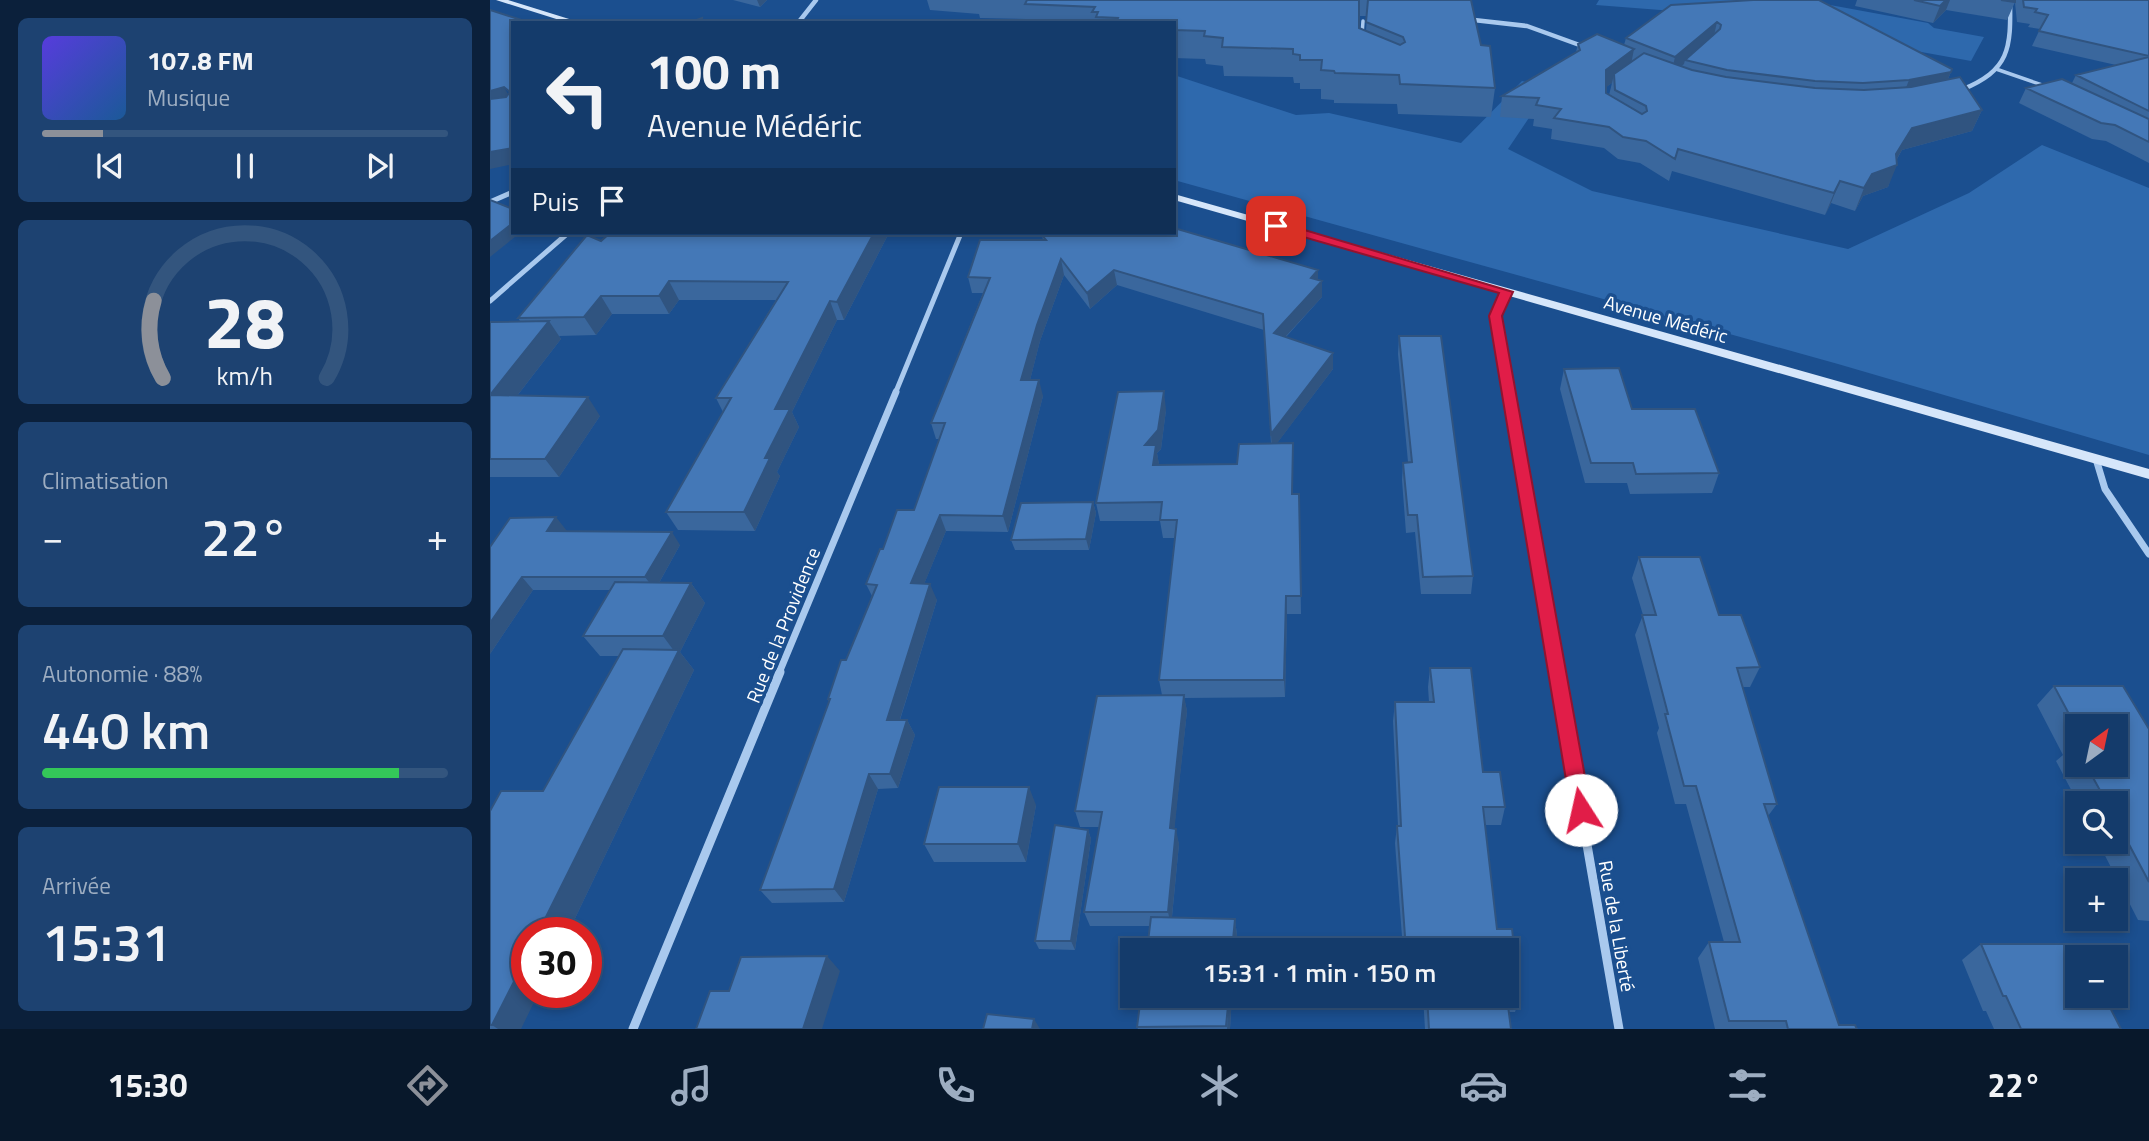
<!DOCTYPE html>
<html lang="fr">
<head>
<meta charset="utf-8">
<style>
  body { margin:0; font-family:"Titillium Web",sans-serif; background:#1d4271; color:#f1f3f6; height:100vh; display:flex; flex-direction:column; font-size:26px; white-space:nowrap }
  * { box-sizing:border-box; margin:0 }
  p { font-size:23px; color:#9dadc1 }
  .icon { flex:none; width:38px; height:38px; fill:none; stroke:currentColor; stroke-width:2; stroke-linecap:round; stroke-linejoin:round }
  .map { position:relative; flex:1; overflow:hidden }
  .side { display:flex; flex-direction:column; gap:18px; padding:18px; background:#0b203b; width:490px }
  .side>* { flex:none }
  .hud { position:absolute; left:21px; top:21px; width:665px; height:214px; border-radius:0px; box-shadow:0 4px 10px #0003,0 0 0 2px #33557e; background:#143b6b; color:#f1f3f6; overflow:hidden }
  .needle { width:46px; rotate:33deg }
  .fabs { position:absolute; left:1575px; top:714px; display:grid; gap:14px }
  .fabs a { display:grid; place-items:center; width:63px; height:63px; border-radius:0px; background:#143b6b; box-shadow:0 4px 10px #0003,0 0 0 2px #33557e; font-size:35px }
  .speed { position:absolute; left:21px; top:917px; display:flex; gap:14px; font-size:35px; font-weight:700; text-align:center }
  .speed>* { display:grid; place-content:center; width:91px; height:91px; border-radius:50%; background:#143b6b; box-shadow:0 4px 10px #0003,0 0 0 2px #33557e; line-height:1 }
  .speed .limit { border:10px solid #d22; background:#fff; color:#111 }
  .pin { position:absolute; display:grid; place-items:center; width:60px; height:60px; color:#fff; margin:-30px; border-radius:14px; box-shadow:0 4px 10px #0006 }
  .me { position:absolute; width:77px; margin:-38px; rotate:350deg; stroke-linejoin:round; filter:drop-shadow(0 0 5px #0008) }
  .turn { display:flex; align-items:center; gap:24px; height:147px; padding:0 21px; font-size:32px }
  .turn .icon { width:91px; height:91px; stroke-width:2.5 }
  .turn b { display:block; font-size:49px; line-height:60px }
  .then { display:flex; align-items:center; height:66px; padding:0 21px; background:#0003; gap:14px; font-size:26px }
  .big { font-size:52px; font-weight:600; line-height:1.1 }
  .side .tile { flex:1; display:flex; flex-direction:column; justify-content:center; gap:10px; min-width:0; padding:0 24px; border-radius:10px; background:#1d4271 }
  .side .dial { align-items:center; gap:0 }
  .dial svg { height:182px; overflow:visible; fill:none; stroke:#33557e; stroke-width:7; stroke-linecap:round; text-anchor:middle }
  .dial text { fill:#f1f3f6; stroke:none }
  .song { display:flex; align-items:center; gap:21px }
  .cover { width:84px; height:84px; border-radius:10px; background:linear-gradient(135deg,hsl(250 70% 55%),hsl(210 70% 35%)) }
  .played { height:7px; border-radius:4px; background:linear-gradient(90deg,#8c9099 15%,#33557e 15%) }
  .keys { display:flex; justify-content:space-around; direction:ltr }
  .heat { display:flex; justify-content:space-between; align-items:center; font-size:38px; direction:ltr }
  .charge { height:10px; border-radius:5px; background:linear-gradient(90deg,#34c759 88%,#33557e 0) }
  .trip { position:absolute; left:630px; top:938px; width:399px; height:70px; border-radius:0px; background:#143b6b; box-shadow:0 4px 10px #0003,0 0 0 2px #33557e; font-weight:600; line-height:70px; text-align:center }
  .tabs { display:flex; height:112px; justify-content:space-around; align-items:center; background:#08182b; color:#9dadc1 }
  .tabs .icon { width:49px; height:49px }
  .tabs .on { color:#8c9099 }
  .tabs b { font-size:32px; color:#f1f3f6 }
  main { display:flex; flex:1; min-height:0 }
  .map>svg:first-child { display:block }
  .green { fill:#2e69ad }
  .lines { fill:none; stroke-linecap:round; stroke-linejoin:round }
  .lane { stroke:#a9c9ee; stroke-width:3.5 }
  .street-far3 { stroke:#a9c9ee; stroke-width:4.5 }
  .street-far2 { stroke:#a9c9ee; stroke-width:5 }
  .street-far1 { stroke:#a9c9ee; stroke-width:7 }
  .street { stroke:#a9c9ee; stroke-width:9 }
  .secondary { fill:#d6e6fa; fill-rule:evenodd }
  .wall { fill:#3a679d; fill-rule:evenodd }
  .shaded-wall { fill:#305480 }
  .building { fill:#4478b7; stroke:#305480; stroke-width:2 }
  .route { fill:#e11d48; stroke:#92132f; stroke-width:2 }
  .labels { text-anchor:middle; stroke-width:7; stroke-linejoin:round; paint-order:stroke }
  .street-label { font-size:19px; fill:#fff; stroke:#1b4f8f }
</style>
</head>
<body>
<main>
<section class="side">
<div class="tile">
<div class="song"><i class="cover"></i><div><b>107.8 FM</b><p>Musique</p></div></div>
<div class="played"></div>
<div class="keys"><svg class="icon" aria-label="previous" viewBox="0 0 24 24"><path d="M18 5L8 12l10 7zM5 5v14"/></svg><svg class="icon" aria-label="pause" viewBox="0 0 24 24"><path d="M8 5v14M16 5v14"/></svg><svg class="icon" aria-label="next" viewBox="0 0 24 24"><path d="M6 5l10 7-10 7zM19 5v14"/></svg></div>
</div>
<div class="tile dial"><svg viewBox="0 0 100 80">
<path d="M14 69A42 42 0 1 1 86 69"/>
<path d="M14 69A42 42 0 0 1 10 35" stroke="#8c9099"/>
<text x="50" y="56" font-size="32" font-weight="700">28</text>
<text x="50" y="72" font-size="11">km/h</text>
</svg></div>
<div class="tile"><p>Climatisation</p>
<div class="heat"><a>−</a><b class="big">22°</b><a>+</a></div>
</div>
<div class="tile"><p>Autonomie · 88%</p><b class="big">440 km</b><div class="charge"></div></div>
<div class="tile"><p>Arrivée</p><b class="big">15:31</b></div>
</section>
<div class="map">
<svg width="1659" height="1029" viewBox="0 0 1659 1029">
  <rect width="100%" height="100%" fill="#1b4f8f"/>
  <path class="green" d="M1109,0H1313L1438,23L1444,28L1494,37L1481,61L1222,14L1106,5Z
    M684,75L806,115L839,113L971,143L1032,81L1059,88L1018,149L1102,191L1358,249L1479,193L1552,145L1659,188V455L1348,364L684,180Z"/>
  <g class="lines">
    <path class="lane" d="M872,35L873,21
      M1506,69L1555,86"/>
    <path class="street-far3" d="M975,19L1037,26L1095,47
      M308,23L326,0
      M1471,90C1520,70 1521,49 1520,0"/>
    <path class="street-far2" d="M0,202L23,192
      M1016,292L1005,316L1018,394
      M0,301L78,233
      M405,394L471,233"/>
    <path class="street-far1" d="M1018,392L1067,673
      M1606,459L1615,489L1659,554
      M289,673L406,392"/>
    <path class="street" d="M1067,672L1129,1029
      M143,1029L290,672"/>
    <path class="secondary" d="M6,0H18L92,23H79Z
      M684,194L1659,469V479L684,200Z"/>
  </g>
  <path class="wall" d="M243,0H277L270,7Z
    M437,0H981L991,45L1005,88L1001,117L908,114L907,104L844,103V100L831,99V89H810V83H804L803,77L734,76L733,66L716,64L715,59L684,58V23H538L537,19L490,18L489,14L440,10ZM869,16H877L876,31L869,28Z
    M1367,0H1525V2L1517,20L1456,10L1443,23L1365,6Z
    M1526,0H1659V163L1616,141L1602,139L1529,103L1536,88L1582,83L1586,75L1626,65L1542,46L1550,29L1538,27L1540,24L1527,22L1525,3Z
    M1181,5L1461,72L1458,79L1492,110L1482,131L1412,150L1407,159L1398,187L1373,196L1365,211L1341,203L1335,215L1182,171L1179,181L1150,163L1128,159L1114,148L1061,139L1062,129L1043,126L1044,119L1010,117L1012,96L1086,52L1088,44L1134,45L1136,38ZM1122,83L1119,95L1116,93V87Z
    M120,233H399L354,320H347L302,412L309,427L287,472L290,476L265,531L188,530L176,512L233,412L226,398L286,300H189L179,314H122L106,335L69,336L71,339L27,396L110,416L69,477H0V322L30,321L28,318Z
    M552,235L828,270V280L832,281V297L796,337L843,369L787,443H803V494H809L811,614H797L795,697L694,698L697,711L684,829L689,844L682,917L745,919L747,936L660,926H600L594,912L609,827H590L585,811L672,695L669,680L685,538H673L670,521H610L606,503L676,410L671,449L667,453L669,465L747,464L781,443L774,330L627,285L600,309L574,275L550,341L540,380L553,396L518,532L456,531L434,584L447,600L410,720H417L425,735L408,788L388,789L354,902L282,903L270,890L339,702L338,699L356,660L382,596L376,584L393,549L424,510L449,439H446L441,423L493,293H482L478,277L553,240Z
    M909,336L983,576L981,594H931L925,532L916,533L912,480L913,463L918,462L908,354Z
    M1074,369L1142,409L1229,473L1222,493L1140,494L1137,483H1095L1070,389Z
    M603,502L606,513L599,550H525L521,540Z
    M20,518L77,531L190,545L169,583H201L215,603L190,652L204,670L78,933H37L31,1029H0V811L53,791L129,656H110L93,636L121,590H43L0,654Z
    M1149,557L1229,615L1270,667L1260,687H1253L1287,804L1278,816L1349,1025L1367,1029H1225L1208,958L1219,942H1234L1196,804H1185L1167,733L1169,728L1145,635L1153,615L1142,578Z
    M940,668H981L993,772H1010L1015,807L1011,825H995L1007,929H1022L1030,997L1025,1012H1018L1021,1029H935L933,996H1017V950H913L905,843L907,826H908L903,721L905,702H939L938,687Z
    M1564,686L1659,729V921L1648,920L1608,842H1626V803H1588L1566,761L1573,755L1547,705ZM1587,726L1626,765H1587Z
    M546,805L536,862H444L434,844Z
    M598,830L601,839L585,950L549,949L545,941Z
    M1491,944L1631,1029H1504L1496,1011H1493L1472,960Z
    M651,996H742L740,1029H648L647,1027Z"/>
  <path class="shaded-wall" d="M267,0H277L270,7Z
    M1456,0H1460L1456,10L1443,23L1450,6Z
    M1227,22L1223,40L1195,60L1194,64L1181,75L1185,57Z
    M1144,49L1140,70L1124,74L1122,83L1111,91L1116,70Z
    M1461,72L1453,90L1412,98L1419,80Z
    M14,87L22,101L0,107V91Z
    M1492,110L1482,131L1412,150L1402,167L1407,165L1398,187L1373,196L1365,211L1374,188L1382,174L1406,154L1422,128Z
    M23,148V164L0,169V152Z
    M1350,181L1341,203L1335,215L1344,193Z
    M23,223V233H30L0,257V241Z
    M384,233H399L354,320L347,302Z
    M571,259L574,275L550,341L536,396L531,380L547,325Z
    M624,270L627,285L600,309L597,293Z
    M828,270V285L832,281V297L785,348L784,333L821,278Z
    M179,281L189,300L179,314L169,296Z
    M111,296L122,314L106,335L94,317Z
    M340,301L347,320L302,412L309,427L287,472L290,476L265,531L254,512L275,458L285,409Z
    M59,321L71,339L13,414L0,395Z
    M843,353V369L782,450L781,434Z
    M549,380L553,396L518,532L513,516Z
    M674,391L676,410L671,449L667,453L669,464L666,484L655,445Z
    M98,397L110,416L69,477L55,459Z
    M603,502L606,513L599,550L596,539Z
    M450,515L456,531L428,599L421,583Z
    M66,517L77,531H57Z
    M182,532L190,545L165,590L155,577Z
    M32,577L43,590L0,654V623Z
    M201,583L215,603L190,652L204,670L78,933H48L187,655L173,636Z
    M440,584L447,600L405,735L397,720Z
    M796,596L797,614L795,697L794,680Z
    M694,695L697,711L683,843L680,828Z
    M417,720L425,735L408,788L400,774Z
    M379,774L388,789L354,902L344,889Z
    M539,787L546,805L536,862L528,844Z
    M686,829L689,844L681,926L678,912Z
    M598,830L601,839L585,950L581,941Z
    M745,919L747,936L746,950H742Z
    M37,956V992H49L31,1029H8L2,1025Z
    M337,956L350,971L332,1029H313Z
    M739,996H742L740,1029H737Z
    M544,1019L550,1029H542Z"/>
  <path class="building" d="M537,0H869V28L910,45L915,42L913,37L876,22L878,0H981L991,45L1000,46L1005,88L910,84L909,75L845,73L844,71L831,70L832,60H810V55L803,54V49L732,47L733,38L714,36L715,31L684,30V23H626L628,18L606,17L608,12H602L605,7L535,4Z
    M1263,0H1329L1462,69L1461,72L1419,80L1373,83L1325,81L1237,70L1195,60L1230,29L1231,25L1227,22L1185,57L1136,38L1181,5Z
    M1424,0H1456L1450,6Z
    M1511,0H1525V2Z
    M1533,0H1659V56L1549,31L1558,15L1545,12L1547,9L1534,7Z
    M0,10L41,23H23V148L0,152V99L16,97L20,92L14,87L0,91Z
    M212,18L211,23H198Z
    M1107,34L1144,49L1116,70V93L1152,114L1157,111L1156,106L1125,90L1124,74L1154,53L1202,70L1236,77L1325,88L1374,90L1421,87L1470,77L1492,110L1422,128L1406,154L1407,165L1382,174L1374,188L1350,181L1344,193L1188,149L1185,159L1156,141L1133,137L1119,127L1064,118L1071,109L1046,105L1049,98L1012,96L1090,50L1088,44Z
    M1659,57V111L1586,75Z
    M1572,79L1659,119V142L1625,125L1611,123L1536,88Z
    M0,200L23,209V223L0,241Z
    M684,228L828,270L821,278L832,281L784,333L843,353L781,434L773,314L624,270L597,293L571,259L547,325L531,380H549L513,516L450,515L421,583L440,584L397,720H417L400,774H379L344,889L270,890L340,699H338L351,660H356L387,585L376,584L390,549H393L407,510H424L455,423H441L500,278L478,277L490,240H556L552,235H575V233H684Z
    M120,233H384L347,302L340,301L285,409H300L275,458H280L254,512H176L241,398H226L298,282L179,281L169,296H111L94,317L28,318L97,235L111,241Z
    M59,321L0,395V322Z
    M909,336H951L983,576L933,577L927,515H918L913,463L922,462Z
    M1129,368L1142,409H1205L1229,473L1146,474L1143,463H1101L1074,369Z
    M674,391L668,430L655,445H666L663,465L747,464L749,444L803,443L802,494H809L811,596H796L794,680H669L687,520H670L672,502L606,503L628,392Z
    M0,395L98,397L55,459H0Z
    M603,502L596,539L521,540L531,503Z
    M66,517L57,531L182,532L155,577H32L0,623V547L20,518Z
    M1149,557H1210L1229,615H1251L1270,667L1247,668L1287,804H1274L1349,1025H1365L1367,1029H1298L1296,1021H1239L1219,942H1250L1206,786H1194L1175,714H1178L1152,615H1166Z
    M125,582L201,583L173,636H93Z
    M133,649L189,650L48,933H37V956L2,1025H0V811L11,791H53Z
    M940,668H981L993,772H1010L1015,807H993L1007,929H1022L1030,997L1017,998L1021,1029H939L937,996H1017V950H916L907,826H911L905,702H944Z
    M1564,686H1633L1659,729V882L1626,820V803H1617L1596,765H1626V726H1587V729Z
    M694,695L680,828L686,829L678,912H594L612,812L585,811L607,696Z
    M449,787H539L528,844H434Z
    M565,825L598,830L581,941H545Z
    M661,917L745,919L742,950H657Z
    M1491,944H1589L1595,957H1587V996H1614L1631,1029H1531L1516,996H1513Z
    M337,956L313,1029H206L220,991H239L251,957Z
    M651,996H739L736,1026L647,1027Z
    M497,1014L544,1019L542,1029H493Z"/>
  <path class="route" d="M782,223H791L1023,292L1012,316L1101,810L1098,816L1091,819L1084,816L1081,810L999,316L1009,293L782,228Z"/>
  <g class="labels">
    <g class="street-label">
      <text transform="translate(1176 319) rotate(16)" y="7">Avenue Médéric</text>
      <text transform="translate(293 625) rotate(-68)" y="7">Rue de la Providence</text>
      <text transform="translate(1127 926) rotate(80)" y="7">Rue de la Liberté</text>
    </g>
  </g>
</svg>
<div class="fabs">
<a><svg class="needle" viewBox="-14 -14 28 28"><path d="M0-13l5 13h-10z" fill="#e53935"/><path d="M0 13l5-13h-10z" fill="#9dadc1"/></svg></a>
<a><svg class="icon" aria-label="search" viewBox="0 0 24 24"><circle cx="10" cy="10" r="6"/><path d="M15 15l6 6"/></svg></a>
<a>+</a>
<a>−</a>
</div>
<div class="speed"><div class="limit">30</div></div>
<div class="pin" style="left:786px;top:226px;background:#d93025"><svg class="icon" aria-label="arrive" viewBox="0 0 24 24"><path d="M6 21V4h12l-3 4 3 4H6"/></svg></div>
<svg class="me" style="left:1091px;top:810px" viewBox="-20 -20 40 40"><circle r="19" fill="#fff"/><path d="M0-13L10 11 0 6-10 11z" fill="#e11d48"/></svg>
<div class="trip">15:31 · 1 min · 150 m</div>
<div class="hud">
<div class="turn"><svg class="icon" aria-label="left" viewBox="0 0 24 24"><path d="M17 20v-9H6M10 6l-5 5 5 5"/></svg><div><b>100 m</b>Avenue Médéric</div></div>
<div class="then">Puis<svg class="icon" aria-label="arrive" viewBox="0 0 24 24"><path d="M6 21V4h12l-3 4 3 4H6"/></svg></div>
</div>
</div>
</main>
<nav class="tabs">
<b>15:30</b>
<svg class="icon on" aria-label="directions" viewBox="0 0 24 24"><path d="M12 3l9 9-9 9-9-9zM9 14v-3h6M13 9l2 2-2 2"/></svg>
<svg class="icon" aria-label="music" viewBox="0 0 24 24"><path d="M9 18V5l10-2v13"/><circle cx="6" cy="18" r="3"/><circle cx="16" cy="16" r="3"/></svg>
<svg class="icon" aria-label="phone" viewBox="0 0 24 24"><path d="M5 4h4l2 5-3 2q2 4 5 5l2-3 5 2v4C11 20 4 13 5 4z"/></svg>
<svg class="icon" aria-label="climate" viewBox="0 0 24 24"><path d="M12 3v18M4 7l16 10M4 17L20 7"/></svg>
<svg class="icon" aria-label="car" viewBox="0 0 24 24"><path d="M5 17H2v-5l4-1 3-4h7l3 4 3 1v5h-3M9 17h6M6 11h13"/><circle cx="7" cy="17" r="2"/><circle cx="17" cy="17" r="2"/></svg>
<svg class="icon" aria-label="filters" viewBox="0 0 24 24"><path d="M4 7h16M4 17h16"/><circle cx="9" cy="7" r="2"/><circle cx="15" cy="17" r="2"/></svg>
<b>22°</b>
</nav>
</body>
</html>
